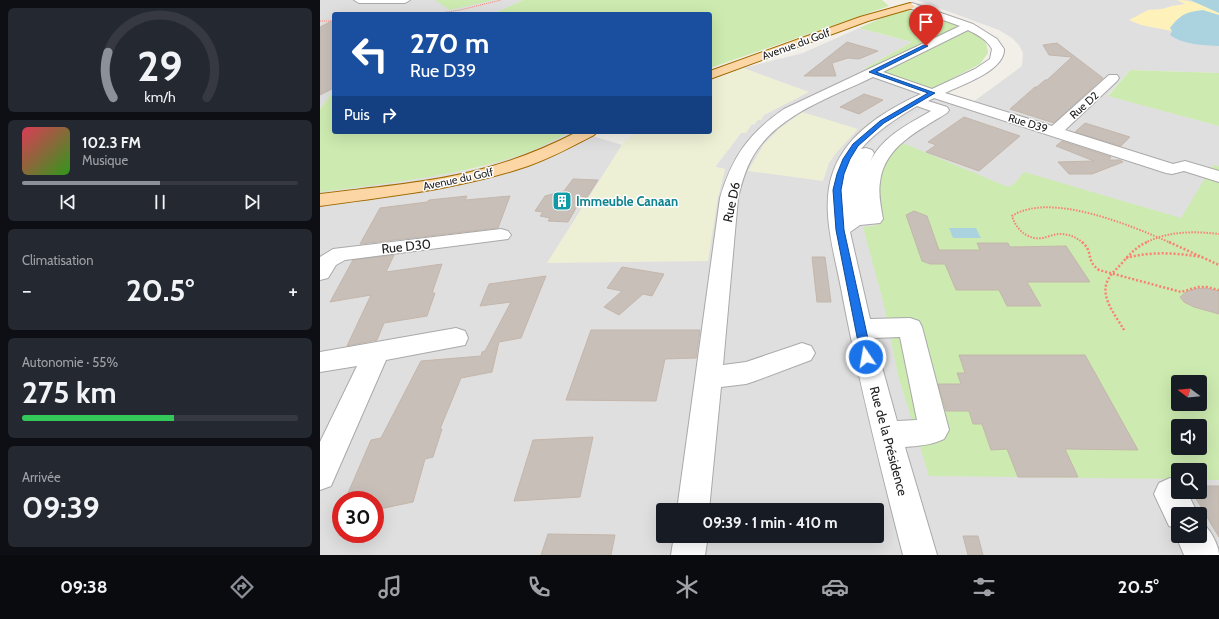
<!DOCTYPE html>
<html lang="fr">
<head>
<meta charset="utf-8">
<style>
  body { margin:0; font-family:Cabin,sans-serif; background:#242831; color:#f1f3f6; height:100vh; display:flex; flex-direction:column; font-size:15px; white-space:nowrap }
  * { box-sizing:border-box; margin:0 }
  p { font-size:13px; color:#9ea1a6 }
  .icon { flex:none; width:22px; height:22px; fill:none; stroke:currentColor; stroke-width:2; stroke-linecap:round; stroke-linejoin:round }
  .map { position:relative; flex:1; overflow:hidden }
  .sheet { display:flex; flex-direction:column; gap:8px; padding:8px; background:#0d0f14; width:320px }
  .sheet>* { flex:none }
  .top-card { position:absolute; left:12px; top:12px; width:380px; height:122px; border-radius:4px; box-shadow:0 4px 16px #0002; background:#1a4fa0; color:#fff; overflow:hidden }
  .needle { width:26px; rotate:286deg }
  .fabs { position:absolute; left:851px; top:375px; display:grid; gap:8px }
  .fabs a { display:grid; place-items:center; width:36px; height:36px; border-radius:4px; background:#171b24; box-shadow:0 4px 16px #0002; font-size:20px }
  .speed { position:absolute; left:12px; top:491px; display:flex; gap:8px; font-size:20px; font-weight:700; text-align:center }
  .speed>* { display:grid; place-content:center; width:52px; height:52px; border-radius:50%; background:#171b24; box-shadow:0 4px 16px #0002; line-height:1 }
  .speed .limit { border:6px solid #d22; background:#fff; color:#111 }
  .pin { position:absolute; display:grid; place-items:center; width:34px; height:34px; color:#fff; margin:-41px -17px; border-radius:50% 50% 50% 0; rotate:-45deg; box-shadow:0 0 4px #0007 }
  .pin .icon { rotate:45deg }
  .me { position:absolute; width:44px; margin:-22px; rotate:348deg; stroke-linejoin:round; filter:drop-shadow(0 0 3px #0008) }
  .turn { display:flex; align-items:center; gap:14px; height:84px; padding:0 12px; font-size:18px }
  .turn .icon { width:52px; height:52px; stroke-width:2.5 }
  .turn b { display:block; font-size:28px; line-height:34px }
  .then { display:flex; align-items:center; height:38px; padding:0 12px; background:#0003; gap:8px; font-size:15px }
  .big { font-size:30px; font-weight:700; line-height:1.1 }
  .sheet .card { flex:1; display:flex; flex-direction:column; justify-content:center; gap:6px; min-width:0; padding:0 14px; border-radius:6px; background:#242831 }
  .sheet .dial { align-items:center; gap:0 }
  .dial svg { height:104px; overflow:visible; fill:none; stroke:#363941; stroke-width:7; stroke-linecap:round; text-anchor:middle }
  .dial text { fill:#f1f3f6; stroke:none }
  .song { display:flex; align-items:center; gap:12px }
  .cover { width:48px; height:48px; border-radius:6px; background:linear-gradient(135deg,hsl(350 70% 55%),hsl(110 70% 35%)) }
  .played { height:4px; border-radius:2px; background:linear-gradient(90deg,#8c9099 50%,#363941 50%) }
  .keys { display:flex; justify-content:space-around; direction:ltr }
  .heat { display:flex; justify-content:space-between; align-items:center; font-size:22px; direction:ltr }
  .charge { height:6px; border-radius:3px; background:linear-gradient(90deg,#34c759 55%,#363941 0) }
  .trip { position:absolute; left:336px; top:503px; width:228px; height:40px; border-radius:4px; background:#171b24; box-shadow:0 4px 16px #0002; font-weight:700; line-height:40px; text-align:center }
  .menu { display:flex; height:64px; justify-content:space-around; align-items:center; background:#090b0e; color:#9ea1a6 }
  .menu .icon { width:28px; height:28px }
  .menu .selected { color:#8c9099 }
  .menu b { font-size:18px; color:#f1f3f6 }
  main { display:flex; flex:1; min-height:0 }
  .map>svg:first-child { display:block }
  .residential { fill:#e0dfdf; fill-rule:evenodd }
  .farmland { fill:#eef0d5 }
  .grass { fill:#cdebb0; fill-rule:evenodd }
  .sand { fill:#fff1ba }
  .parking { fill:#e2e2e2 }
  .water { fill:#aad3df }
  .building { fill:#c7bfb8; stroke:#c4b6ab }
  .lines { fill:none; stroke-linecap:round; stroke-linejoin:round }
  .minor-casing { stroke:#a9a9a9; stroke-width:2 }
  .major-casing { stroke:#a06b00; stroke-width:2 }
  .path-far2 { stroke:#fa8072; stroke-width:1; stroke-dasharray:1 1; stroke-linecap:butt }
  .path-far1 { stroke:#fa8072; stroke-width:2; stroke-dasharray:1.5 1.5; stroke-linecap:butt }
  .path { stroke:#fa8072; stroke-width:2.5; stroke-dasharray:2 2; stroke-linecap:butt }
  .minor { fill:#fff; fill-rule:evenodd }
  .major { fill:#fcd6a4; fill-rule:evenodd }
  .route { fill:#1a73e8; stroke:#114b97 }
  .labels { text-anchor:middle; stroke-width:3; stroke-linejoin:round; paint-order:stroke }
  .far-street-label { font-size:11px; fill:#222; stroke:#fff }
  .culture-label { font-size:13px; font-weight:bold; fill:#0d838f; stroke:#fff; text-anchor:start }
  .street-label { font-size:13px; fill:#222; stroke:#fff }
</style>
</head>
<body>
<main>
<section class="sheet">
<div class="card dial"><svg viewBox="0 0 100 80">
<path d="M14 69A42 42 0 1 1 86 69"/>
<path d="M14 69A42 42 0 0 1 10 34" stroke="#8c9099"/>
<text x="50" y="56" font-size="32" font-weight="700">29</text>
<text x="50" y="72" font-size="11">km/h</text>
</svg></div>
<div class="card">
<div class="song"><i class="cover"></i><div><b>102.3 FM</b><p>Musique</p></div></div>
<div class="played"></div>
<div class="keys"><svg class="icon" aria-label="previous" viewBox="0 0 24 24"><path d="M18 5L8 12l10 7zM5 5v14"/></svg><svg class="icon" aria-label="pause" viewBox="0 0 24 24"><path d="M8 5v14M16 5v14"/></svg><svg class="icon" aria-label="next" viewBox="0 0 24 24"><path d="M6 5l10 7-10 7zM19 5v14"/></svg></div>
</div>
<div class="card"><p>Climatisation</p>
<div class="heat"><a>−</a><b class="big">20.5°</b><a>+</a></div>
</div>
<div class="card"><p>Autonomie · 55%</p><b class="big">275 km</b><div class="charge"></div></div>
<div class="card"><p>Arrivée</p><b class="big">09:39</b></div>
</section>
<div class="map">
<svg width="899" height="555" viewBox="0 0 899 555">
  <rect width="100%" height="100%" fill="#f2efe9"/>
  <path class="residential" d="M0,0H203L173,14H14V90L0,109Z
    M597,0H870L899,13V15L895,14L850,28L869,43L899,46V73L810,70L788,95L899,126V555H0V192L101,178L158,168L207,152L250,132H259L302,145L228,263L398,197L405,169L395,167L421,133L444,115L488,92L423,68L483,53L539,28L592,42L545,68L653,102L702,66L703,53L699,45L692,38L679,30ZM858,382H880V404H858ZM858,426H880V448H858ZM858,470H880V492H858ZM21,500H55V534H21ZM343,510H557V536H343ZM858,514H880V536H858Z"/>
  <path class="farmland" d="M423,68L489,92L444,115L441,120H438L434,125L432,124L426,133H421L395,167L405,169L398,197L388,261L227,263L302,145L315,132H390V81Z
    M482,112L538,129L516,153L509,163L503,181L428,171L444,144L459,129Z"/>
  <path class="grass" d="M115,0H174L130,10Z
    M203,0H562L569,6L390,68V14H173Z
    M587,10C606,16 650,25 663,39C666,43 668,48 668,53L660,64L612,89L545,68L592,42L539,28L573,13Z
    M810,70L899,73V126L788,96Z
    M14,90V132H250C236,139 221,147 206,153C140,176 69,183 0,192V109Z
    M578,141L688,187L694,184L704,172L861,218L893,165L899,166V480H880V470H858V479L609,476L578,375L564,305L543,227L557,225L556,181L561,164ZM858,382H880V404H858ZM858,426H880V448H858Z"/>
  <path class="sand" d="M857,0C873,0 885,5 899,13V15L895,14L850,27L852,31L821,25L809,20L828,10L842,9L852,6L865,4Z"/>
  <path class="parking" d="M614,101L632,107L591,132L567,153L556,181L557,225L543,227L530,219L537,160L545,148L559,135Z"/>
  <path class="water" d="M870,0H899V13Z
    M883,10L899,15V46C883,45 863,45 850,35L852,31L850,28C861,14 866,12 883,10Z
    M629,228H656L661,238H633Z"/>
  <path class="building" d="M14,20V88L0,95V27Z
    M527,42L558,51L539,59L528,58L512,63L516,76H484Z
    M737,43L783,78L734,123L690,109L715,87H717L725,80H727L752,57L729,55L723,45Z
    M544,94L563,100L539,114L520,107Z
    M644,117L700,136L659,171L606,152L616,145L608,142Z
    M765,123L810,137L801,146L755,132Z
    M742,141L791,157L789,160H800L803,162L772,174H749L738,162L774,161L736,146Z
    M253,179L278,180L266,199L259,203L248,222L228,221L230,218L220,216L223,212L215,211L225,196L244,191Z
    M147,196L145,200L190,196L178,228L40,244L60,208L107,202L109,200Z
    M594,211L607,216L619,250H660L657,243H688L690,247L746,246L770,282H707L721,306H687L679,290H636L625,264H610L602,261L586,215Z
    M74,255L66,272L122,264L112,293H115L107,316L64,323L57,340L27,346L51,295L10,302L33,260Z
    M492,257H505L511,302H497Z
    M302,267L344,274L332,296L323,294L299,315L284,307L302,291L287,288Z
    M226,276L201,338L179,342L172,372L141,378L120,429H122L113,457L105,459L93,502L55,510V500H25L51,440L61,438L101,361L161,356L162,352L165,351L191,302L160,306L169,284Z
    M886,288L899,291V314L874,307L864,302L860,297L866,292L874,289Z
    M271,330H380L376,358L345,359L336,401L246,400Z
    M639,355H765L818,450L745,449L758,477H698L687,449L671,450L662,424H653L649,411H626L618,384H641L637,373H645Z
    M273,437L260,497L194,501L213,440Z
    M880,486H899V537L872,492H880Z
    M228,534L295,535L291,555H221Z
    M643,536H658L663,555H648Z"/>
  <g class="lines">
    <g class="minor-casing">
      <path id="minor" d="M34,0H90L85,3H39Z
        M592,3L653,24L677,39L684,49C685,71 641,85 625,93L732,126L789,75H797L799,78L797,81L745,130L853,164L865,161L899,171V182L864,171L852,174L846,173L614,98L608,101L627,107L629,110L627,113C600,130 564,146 560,182C558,194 561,207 563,219L560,223L540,225L530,232L550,319L590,318L599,321L602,327L629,430L624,439C611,445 599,446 585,447L617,555H583C560,466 538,378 521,288C514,251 500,208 513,172C527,133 566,110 601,94L553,77C514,96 462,113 437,150C427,164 422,181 418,198L403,365L426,362L482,343L491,346L495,353L491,360L435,381L426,384L401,387L389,510H357L400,198C412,157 429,133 464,109L640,26L589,8L587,6ZM648,30C658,35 667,40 672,49L670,59L655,69L612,89L563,72ZM597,106L611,111C588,124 562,137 550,162L554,153L552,150L546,148L541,149C556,131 577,118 597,106ZM580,337L597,420L577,421L554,338Z
        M181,229L188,231L191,235L188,239L25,260L16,265L8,278L0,280V257L13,249Z
        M136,328L145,331L148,338L145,345L66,360L11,486L0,490V442L37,366L0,372V352Z
        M850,478L858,481V492H867L878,514H858V529L849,526L834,494L839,483Z
        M880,522C889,526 899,545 899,555H864L856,536L858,531V536H880Z
        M354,536H388L385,555H351Z"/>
    </g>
    <g class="major-casing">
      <path id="major" d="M590,3L595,6L593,8L548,21L390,79V71L540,17Z
        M257,132H277L274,135C253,146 231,158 208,166C141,189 70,196 0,206V194C55,187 112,183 166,168C198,159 228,147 257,132Z"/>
    </g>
    <path class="path-far2" d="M115,14L140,10L181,0
      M0,21H14"/>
    <path class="path-far1" d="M763,243C756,237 749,234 740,234C734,234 728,237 722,238C707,240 696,229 692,216C730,191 812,226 851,243
      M825,243C848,231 874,231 899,234"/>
    <path class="path" d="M762,242C774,252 765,260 779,270L861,292L878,287H887L899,290
      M849,242L899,265
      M806,258C832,251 856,253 882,257
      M804,330C796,316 779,296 788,280C791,273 797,269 802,263C810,254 816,247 827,242"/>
    <use href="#minor" class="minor"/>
    <use href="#major" class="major"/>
  </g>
  <path class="route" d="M604,45L608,46L556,72L615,93L564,123L538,146L530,159L524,174L521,190L524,230L552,357L550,360L546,361L543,360L541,357L516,230L513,190L517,174L523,159L533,144L560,121L608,93L549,72Z"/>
  <defs>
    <g id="building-square" transform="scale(1)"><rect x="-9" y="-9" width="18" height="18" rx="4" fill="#0f9aa8" stroke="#fff"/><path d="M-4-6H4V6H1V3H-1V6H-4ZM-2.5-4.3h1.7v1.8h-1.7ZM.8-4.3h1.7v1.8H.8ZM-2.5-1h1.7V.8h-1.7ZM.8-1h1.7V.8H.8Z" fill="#fff"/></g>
  </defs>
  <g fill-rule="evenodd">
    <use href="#building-square" x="242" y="201"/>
  </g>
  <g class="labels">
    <g class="far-street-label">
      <text transform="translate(476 44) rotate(-20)" y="4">Avenue du Golf</text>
      <text transform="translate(764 105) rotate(-42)" y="4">Rue D2</text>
      <text transform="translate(708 123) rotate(17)" y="4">Rue D39</text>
      <text transform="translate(138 179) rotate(-12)" y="4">Avenue du Golf</text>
    </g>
    <g class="culture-label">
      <text x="256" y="206">Immeuble Canaan</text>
    </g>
    <g class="street-label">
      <text transform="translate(411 202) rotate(-78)" y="5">Rue D6</text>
      <text transform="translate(86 246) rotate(-6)" y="5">Rue D30</text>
      <text transform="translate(569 441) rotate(75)" y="5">Rue de la Présidence</text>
    </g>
  </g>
</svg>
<div class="fabs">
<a><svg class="needle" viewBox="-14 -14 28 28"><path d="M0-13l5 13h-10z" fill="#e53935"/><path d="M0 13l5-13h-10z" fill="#9ea1a6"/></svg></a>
<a><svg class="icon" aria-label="sound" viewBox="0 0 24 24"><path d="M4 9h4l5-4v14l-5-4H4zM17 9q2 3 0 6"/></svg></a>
<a><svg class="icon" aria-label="search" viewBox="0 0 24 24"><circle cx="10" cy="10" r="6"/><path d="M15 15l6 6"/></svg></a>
<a><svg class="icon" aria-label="layers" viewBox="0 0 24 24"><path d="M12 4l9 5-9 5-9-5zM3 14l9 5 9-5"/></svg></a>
</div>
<div class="speed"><div class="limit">30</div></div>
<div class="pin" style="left:606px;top:46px;background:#d93025"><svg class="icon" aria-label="arrive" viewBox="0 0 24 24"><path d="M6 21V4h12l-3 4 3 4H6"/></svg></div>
<svg class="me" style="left:546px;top:357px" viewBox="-20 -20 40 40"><circle r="17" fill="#1a73e8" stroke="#fff" stroke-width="3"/><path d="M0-11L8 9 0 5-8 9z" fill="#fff"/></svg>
<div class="trip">09:39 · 1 min · 410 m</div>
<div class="top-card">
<div class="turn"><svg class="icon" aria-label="left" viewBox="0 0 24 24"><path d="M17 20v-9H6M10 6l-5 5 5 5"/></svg><div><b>270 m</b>Rue D39</div></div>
<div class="then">Puis<svg class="icon" aria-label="right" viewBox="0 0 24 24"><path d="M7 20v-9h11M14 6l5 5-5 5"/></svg></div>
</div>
</div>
</main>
<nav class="menu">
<b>09:38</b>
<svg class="icon selected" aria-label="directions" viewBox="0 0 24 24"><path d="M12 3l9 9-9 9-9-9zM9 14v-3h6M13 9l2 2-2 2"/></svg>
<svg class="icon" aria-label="music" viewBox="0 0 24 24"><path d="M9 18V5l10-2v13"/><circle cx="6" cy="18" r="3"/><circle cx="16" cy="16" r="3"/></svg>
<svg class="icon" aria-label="phone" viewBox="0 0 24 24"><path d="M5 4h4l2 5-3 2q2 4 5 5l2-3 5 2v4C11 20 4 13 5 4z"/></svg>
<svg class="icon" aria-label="climate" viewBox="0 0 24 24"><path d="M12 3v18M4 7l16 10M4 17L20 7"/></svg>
<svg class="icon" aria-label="car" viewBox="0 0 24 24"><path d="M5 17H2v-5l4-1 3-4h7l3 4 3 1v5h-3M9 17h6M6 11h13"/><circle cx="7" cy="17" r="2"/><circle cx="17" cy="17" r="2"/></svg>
<svg class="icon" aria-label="filters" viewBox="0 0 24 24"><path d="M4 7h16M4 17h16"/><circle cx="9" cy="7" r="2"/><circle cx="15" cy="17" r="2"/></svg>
<b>20.5°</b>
</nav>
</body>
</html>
